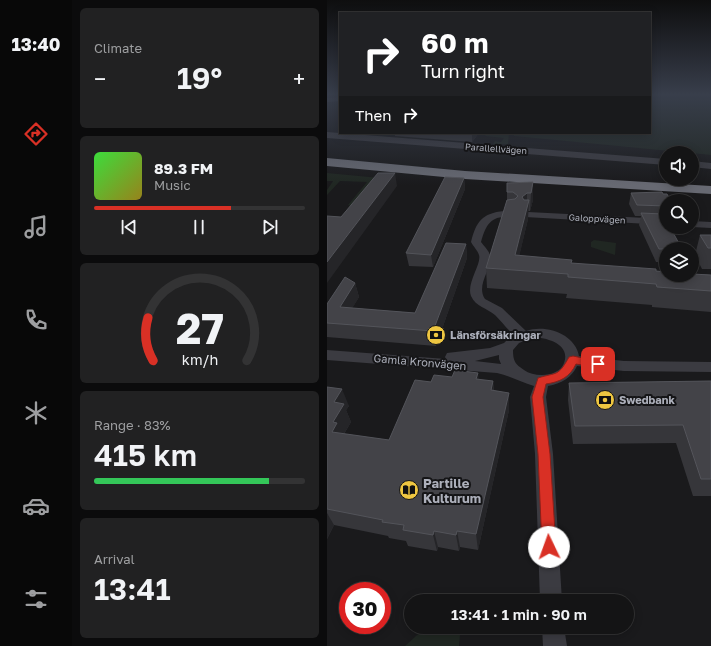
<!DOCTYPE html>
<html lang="en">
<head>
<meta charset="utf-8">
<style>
  body { margin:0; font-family:"Golos Text",sans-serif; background:#212122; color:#f1f3f6; height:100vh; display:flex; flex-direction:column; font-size:15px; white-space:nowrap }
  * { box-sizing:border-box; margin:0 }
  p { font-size:13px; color:#9d9ea0 }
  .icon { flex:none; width:22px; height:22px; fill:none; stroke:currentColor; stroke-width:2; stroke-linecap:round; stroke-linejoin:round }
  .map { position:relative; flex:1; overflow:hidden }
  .side { display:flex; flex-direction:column; gap:8px; padding:8px; background:#0b0b0c; width:255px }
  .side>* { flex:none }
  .banner { position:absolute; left:12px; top:12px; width:312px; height:122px; border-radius:0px; box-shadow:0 2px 10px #0003,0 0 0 1px #333334; background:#202124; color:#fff; overflow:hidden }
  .buttons { position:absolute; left:332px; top:146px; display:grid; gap:8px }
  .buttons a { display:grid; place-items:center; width:40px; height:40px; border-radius:50%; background:#141415; box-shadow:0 2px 10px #0003,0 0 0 1px #333334; font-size:20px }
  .speed { position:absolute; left:12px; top:582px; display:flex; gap:8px; font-size:20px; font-weight:700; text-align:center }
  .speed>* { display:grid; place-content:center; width:52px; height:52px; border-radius:50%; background:#141415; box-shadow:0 2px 10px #0003,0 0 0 1px #333334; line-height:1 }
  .speed .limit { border:6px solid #d22; background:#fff; color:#111 }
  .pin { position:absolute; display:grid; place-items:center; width:34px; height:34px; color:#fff; margin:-17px; border-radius:8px; box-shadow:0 2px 6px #0006 }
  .me { position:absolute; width:44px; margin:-22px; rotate:357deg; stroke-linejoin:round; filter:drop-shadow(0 0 3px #0008) }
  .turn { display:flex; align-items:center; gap:14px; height:84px; padding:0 16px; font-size:18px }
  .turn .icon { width:52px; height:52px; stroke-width:2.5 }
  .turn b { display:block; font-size:28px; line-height:34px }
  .then { display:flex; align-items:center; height:38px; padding:0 16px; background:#0003; gap:8px; font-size:15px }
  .big { font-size:30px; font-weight:600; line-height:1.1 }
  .side .card { flex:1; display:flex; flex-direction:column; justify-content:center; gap:6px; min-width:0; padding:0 14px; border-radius:6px; background:#212122 }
  .side .dial { align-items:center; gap:0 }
  .dial svg { height:104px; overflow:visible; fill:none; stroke:#333334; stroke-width:7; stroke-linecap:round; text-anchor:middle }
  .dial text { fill:#f1f3f6; stroke:none }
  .song { display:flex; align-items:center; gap:12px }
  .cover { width:48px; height:48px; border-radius:6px; background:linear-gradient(135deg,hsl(120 70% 55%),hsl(50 70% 35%)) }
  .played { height:4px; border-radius:2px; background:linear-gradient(90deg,#d93025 65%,#333334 65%) }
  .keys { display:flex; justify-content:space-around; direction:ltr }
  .heat { display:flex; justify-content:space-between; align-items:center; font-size:22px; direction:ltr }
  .charge { height:6px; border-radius:3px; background:linear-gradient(90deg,#34c759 83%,#333334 0) }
  .trip { position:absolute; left:77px; top:594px; width:230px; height:40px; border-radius:20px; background:#141415; box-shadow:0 2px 10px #0003,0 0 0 1px #333334; font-weight:600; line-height:40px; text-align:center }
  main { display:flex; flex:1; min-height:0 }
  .tabs { display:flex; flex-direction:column; width:72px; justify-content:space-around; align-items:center; background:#080808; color:#9d9ea0 }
  .tabs .icon { width:28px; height:28px }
  .tabs .selected { color:#d93025 }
  .tabs b { font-size:18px; color:#f1f3f6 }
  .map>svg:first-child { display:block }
  .green { fill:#202722 }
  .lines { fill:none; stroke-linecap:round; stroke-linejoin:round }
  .minor { fill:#3b3b41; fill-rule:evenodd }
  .tertiary { fill:#3b3b41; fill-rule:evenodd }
  .motorway { fill:#676972; fill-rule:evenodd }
  .wall { fill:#36363a }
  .shaded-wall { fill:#252528 }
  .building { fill:#434348; stroke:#53545a }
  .route { fill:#d93025; stroke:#8d1f18 }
  .labels { text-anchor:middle; stroke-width:4; stroke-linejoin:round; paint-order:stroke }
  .far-street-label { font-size:9px; fill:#adb0bb; stroke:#151517 }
  .poi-label { font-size:11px; font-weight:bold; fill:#adb0bb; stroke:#151517; text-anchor:start }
  .street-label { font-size:11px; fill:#adb0bb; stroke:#151517 }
  .near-poi-label { font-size:13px; font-weight:bold; fill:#adb0bb; stroke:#151517; text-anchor:start }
</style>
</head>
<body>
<main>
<nav class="tabs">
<b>13:40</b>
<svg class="icon selected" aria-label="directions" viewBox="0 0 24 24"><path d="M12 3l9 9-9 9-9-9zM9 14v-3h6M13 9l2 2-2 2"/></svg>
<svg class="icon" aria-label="music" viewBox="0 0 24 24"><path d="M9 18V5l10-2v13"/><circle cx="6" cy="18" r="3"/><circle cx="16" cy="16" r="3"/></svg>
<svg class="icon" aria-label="phone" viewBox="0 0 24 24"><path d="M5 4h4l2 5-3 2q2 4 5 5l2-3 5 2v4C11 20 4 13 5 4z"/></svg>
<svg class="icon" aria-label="climate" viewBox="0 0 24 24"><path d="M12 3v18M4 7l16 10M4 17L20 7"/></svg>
<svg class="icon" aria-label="car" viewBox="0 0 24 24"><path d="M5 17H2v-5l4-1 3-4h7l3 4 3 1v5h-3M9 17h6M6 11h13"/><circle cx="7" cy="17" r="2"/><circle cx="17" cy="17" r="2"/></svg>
<svg class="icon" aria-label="filters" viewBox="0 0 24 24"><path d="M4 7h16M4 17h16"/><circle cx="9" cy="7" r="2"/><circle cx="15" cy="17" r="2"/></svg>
</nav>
<section class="side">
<div class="card"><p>Climate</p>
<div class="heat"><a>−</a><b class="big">19°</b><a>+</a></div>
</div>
<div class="card">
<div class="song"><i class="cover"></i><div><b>89.3 FM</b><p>Music</p></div></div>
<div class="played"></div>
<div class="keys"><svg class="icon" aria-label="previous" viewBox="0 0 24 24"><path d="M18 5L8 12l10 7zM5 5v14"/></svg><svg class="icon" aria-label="pause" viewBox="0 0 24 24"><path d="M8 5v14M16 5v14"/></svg><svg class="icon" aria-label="next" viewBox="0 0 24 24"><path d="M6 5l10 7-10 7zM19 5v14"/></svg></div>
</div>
<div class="card dial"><svg viewBox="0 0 100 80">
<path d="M14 69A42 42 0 1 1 86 69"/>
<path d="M14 69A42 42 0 0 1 10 36" stroke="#d93025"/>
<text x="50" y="56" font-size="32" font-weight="700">27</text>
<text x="50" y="72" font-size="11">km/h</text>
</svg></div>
<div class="card"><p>Range · 83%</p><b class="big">415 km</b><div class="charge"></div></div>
<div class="card"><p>Arrival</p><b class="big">13:41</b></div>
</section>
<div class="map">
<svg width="384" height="646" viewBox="0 0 384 646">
  <rect width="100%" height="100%" fill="#1a1a1c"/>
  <path class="green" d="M323,95H384V155L187,136V133H323Z
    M160,133H182L181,144H166L168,141L174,142L177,138L158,136Z
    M0,173L64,179L26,207L21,205L40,182L13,181L0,195V190L6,181H0Z
    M267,240L289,243L288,255L264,247V242Z
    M99,627H124L133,635L132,646H78Z"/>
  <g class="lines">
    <path class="minor" d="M13,97V101L0,102V98Z
      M177,211H185L190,214C186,218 183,217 178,217C162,217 158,228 154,242C157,246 162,251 163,255C167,267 148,284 158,299L175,308L199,331C219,324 248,334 252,356L297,361L384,362V372L297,371L250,366C245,377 234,384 221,386L219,397L226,454L235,601H213L208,454L203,397L207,386C194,382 183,376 170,373L0,360V350L119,359L118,357L120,353L163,348L177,343L183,337L187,335C180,329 175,322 168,315C160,308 149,307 144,296C139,283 155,264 152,255C151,251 146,246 144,242C149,222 155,213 177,211ZM207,337C220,338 244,344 237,363C232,377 208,378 197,370C188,364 186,361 186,350L192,343ZM172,355V359L174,364L148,361Z
      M201,212L339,219V225L198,217L196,215Z
      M365,221L384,222V228L365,227Z
      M215,627H237L240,646H216Z"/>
    <path class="tertiary" d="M0,132L339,159V165L0,138Z
      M365,161L384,163V169L365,167Z"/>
    <path class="motorway" d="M0,158L138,171L384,186V194L138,179L0,166Z"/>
  </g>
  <path class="wall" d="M68,133H152L145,142L68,136Z
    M137,178L138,189L106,267L82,266L79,253Z
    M206,182V200L203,211H201V219L192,256L245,263L329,271L384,275V312L325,307V305L239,298L240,294L160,288L159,268L180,200V183Z
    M304,193L339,201V218H338L355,249H339V262H329L312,225L314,216H308L302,204Z
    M373,235H384V269H375L368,255Z
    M139,244L140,258L109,346L0,337V304L28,283L32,297L25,308L88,313Z
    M152,380L166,381L167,391L182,410L151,550L133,547L132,551L111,547L110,551L81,546L79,541L62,538L61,536L7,525L0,539V387L22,406L19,410L24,422L17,434L62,440L104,382Z
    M384,381V496H366L349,443L246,444L241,400L242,383Z"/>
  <path class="shaded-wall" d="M145,133H152L145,142Z
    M68,173L70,186L0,283V262Z
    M137,178L138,189L106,267L104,255Z
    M206,182V200L203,211L204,193Z
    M200,193V205L202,200L201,219L189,270L188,255L195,197Z
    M139,244L140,258L109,346L106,331Z
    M28,283L32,297L17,322L13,307Z
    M151,373L153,390L149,379Z
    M166,381L167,399L164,390Z
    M15,389L22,406L19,410L24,422L15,437L5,432L6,422L7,402Z
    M182,393V410L151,550L149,534Z
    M0,513L7,525L0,539Z
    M107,531L111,547L110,551L106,535Z
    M130,531L133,547L132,551L129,535Z"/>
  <path class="building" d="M51,173H68L0,262V216L14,217Z
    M118,177L137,178L104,255L79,253Z
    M206,182L204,193H200L195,197L197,200H202L188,255L245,260L244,263L329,269V271L339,272V275H365V274L384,275V291L330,287L329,284L241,277V274L159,268L180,200L188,199L191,196L186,192H180V183Z
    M335,192L336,194H340L344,201H339V206L310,205L304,193Z
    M314,213L336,214L339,219V227H343L355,249H332Z
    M373,235H384V248H381Z
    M119,243L139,244L106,331L0,323V304L18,277L28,283L13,307L88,313Z
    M128,370L151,373L149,379L166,381L164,390L182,393L149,534L130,531L129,535L107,531L106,535L76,530L77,525L55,522L56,520L0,509V387L15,389L7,402L17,404L6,422L10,423L5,432L62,440L88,380L104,382L107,375L125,377Z
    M384,381V479H374L356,425L248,426L242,383Z"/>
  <linearGradient id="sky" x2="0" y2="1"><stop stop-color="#0e0e0f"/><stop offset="0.51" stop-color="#383e4b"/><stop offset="1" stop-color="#383e4b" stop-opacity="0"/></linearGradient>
  <rect width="384" height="185" fill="url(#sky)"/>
  <path class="route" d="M246,356L271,361L274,362L276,364L274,367L271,368L249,364C243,377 233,382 219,384L216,397L223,454L229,547L227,552L222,554L217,552L215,547L211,454L205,397L211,378C230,372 231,377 242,357Z"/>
  <defs>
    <g id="bank-disc" transform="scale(1)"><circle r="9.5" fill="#eec641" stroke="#151517"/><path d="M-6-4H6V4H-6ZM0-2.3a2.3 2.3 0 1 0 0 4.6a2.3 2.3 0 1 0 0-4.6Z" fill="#111"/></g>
    <g id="library-disc" transform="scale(1)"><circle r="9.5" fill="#eec641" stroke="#151517"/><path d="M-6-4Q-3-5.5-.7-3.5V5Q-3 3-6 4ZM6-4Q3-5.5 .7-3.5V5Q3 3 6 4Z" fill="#111"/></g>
  </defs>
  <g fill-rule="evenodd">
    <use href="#bank-disc" x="109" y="335"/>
    <use href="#bank-disc" x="278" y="400"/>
    <use href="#library-disc" x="82" y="490"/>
  </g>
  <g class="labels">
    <g class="far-street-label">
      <text transform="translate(169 149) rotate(4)" y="3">Parallellvägen</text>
      <text transform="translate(270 219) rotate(3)" y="3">Galoppvägen</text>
    </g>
    <g class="poi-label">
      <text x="123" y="339">Länsförsäkringar</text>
      <text x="292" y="404">Swedbank</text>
    </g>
    <g class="street-label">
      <text transform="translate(93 362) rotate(5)" y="4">Gamla Kronvägen</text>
    </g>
    <g class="near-poi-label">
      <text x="96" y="488">Partille<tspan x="96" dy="15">Kulturum</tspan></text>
    </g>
  </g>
</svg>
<div class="buttons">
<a><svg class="icon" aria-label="sound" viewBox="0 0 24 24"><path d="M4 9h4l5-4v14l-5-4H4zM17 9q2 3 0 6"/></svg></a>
<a><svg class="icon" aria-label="search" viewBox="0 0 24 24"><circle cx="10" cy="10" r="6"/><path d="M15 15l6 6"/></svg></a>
<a><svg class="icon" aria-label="layers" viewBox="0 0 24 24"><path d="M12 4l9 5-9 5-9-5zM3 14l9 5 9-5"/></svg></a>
</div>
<div class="speed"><div class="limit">30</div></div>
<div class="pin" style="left:271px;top:364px;background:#d93025"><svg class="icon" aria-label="arrive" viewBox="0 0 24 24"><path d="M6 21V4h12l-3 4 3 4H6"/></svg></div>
<svg class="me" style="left:222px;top:547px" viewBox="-20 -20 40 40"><circle r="19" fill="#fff"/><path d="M0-13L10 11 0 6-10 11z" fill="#d93025"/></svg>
<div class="trip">13:41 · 1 min · 90 m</div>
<div class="banner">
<div class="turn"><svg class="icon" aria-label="right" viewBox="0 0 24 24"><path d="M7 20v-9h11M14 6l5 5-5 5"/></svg><div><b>60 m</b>Turn right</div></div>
<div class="then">Then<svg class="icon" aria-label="right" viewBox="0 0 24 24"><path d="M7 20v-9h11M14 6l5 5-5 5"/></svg></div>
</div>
</div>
</main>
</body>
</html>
